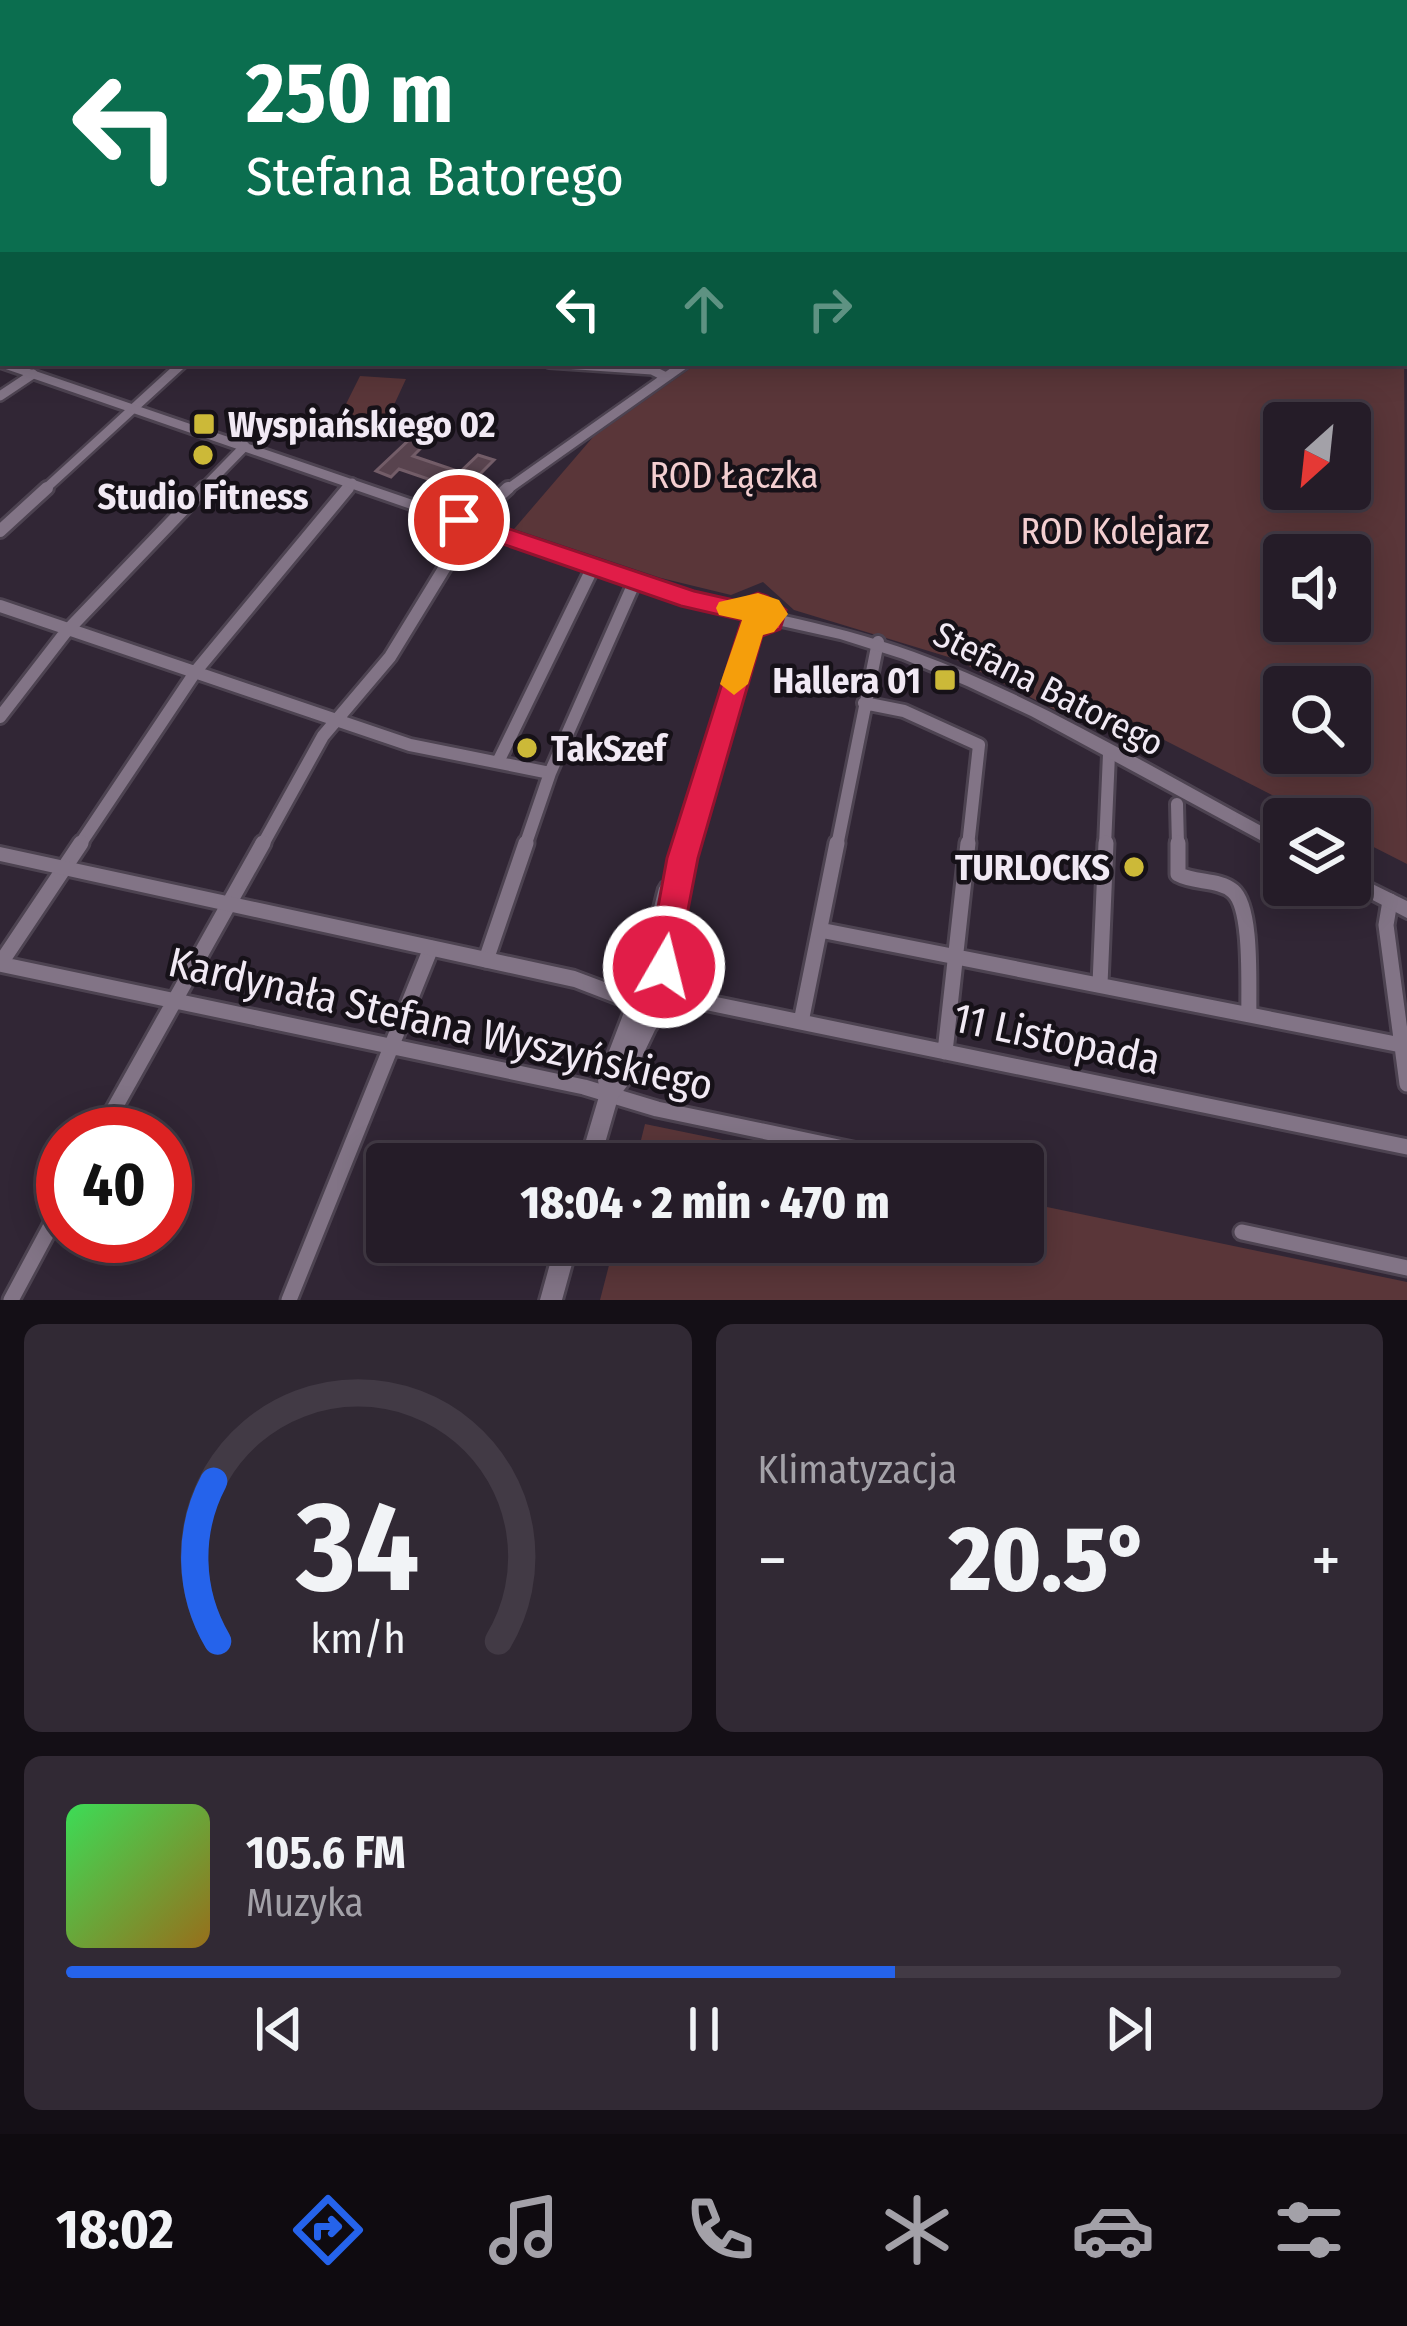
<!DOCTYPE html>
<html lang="pl">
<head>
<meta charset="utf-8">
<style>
  body { margin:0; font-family:"Fira Sans Condensed",sans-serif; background:#312934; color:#f1f3f6; height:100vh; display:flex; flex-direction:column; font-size:45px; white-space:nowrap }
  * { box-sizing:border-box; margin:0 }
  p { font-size:39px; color:#a3a1a8 }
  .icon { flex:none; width:66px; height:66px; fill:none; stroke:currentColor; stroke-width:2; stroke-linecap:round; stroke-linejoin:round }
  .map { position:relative; height:1300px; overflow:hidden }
  .details { display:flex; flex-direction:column; gap:24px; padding:24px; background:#140f16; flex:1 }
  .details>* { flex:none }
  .top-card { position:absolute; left:0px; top:0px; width:1407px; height:366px; box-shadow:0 6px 30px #0003,0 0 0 3px #423a45; background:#0b6e4f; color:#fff; overflow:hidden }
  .needle { width:78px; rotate:207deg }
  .controls { position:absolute; left:1263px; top:402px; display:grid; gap:24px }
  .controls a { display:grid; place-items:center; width:108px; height:108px; border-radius:12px; background:#251c28; box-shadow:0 6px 30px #0003,0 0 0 3px #423a45; font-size:60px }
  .speed { position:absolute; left:36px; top:1107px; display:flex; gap:24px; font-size:60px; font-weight:700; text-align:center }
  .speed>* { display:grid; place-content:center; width:156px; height:156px; border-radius:50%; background:#251c28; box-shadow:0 6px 30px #0003,0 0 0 3px #423a45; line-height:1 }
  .speed .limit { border:18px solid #d22; background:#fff; color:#111 }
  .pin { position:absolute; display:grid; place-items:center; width:102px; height:102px; color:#fff; margin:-51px; border:6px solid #fff; border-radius:50%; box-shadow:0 3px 12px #0007 }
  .me { position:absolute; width:132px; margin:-66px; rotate:8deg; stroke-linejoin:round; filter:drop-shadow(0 0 9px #0008) }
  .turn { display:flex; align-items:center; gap:42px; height:252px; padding:0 48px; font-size:54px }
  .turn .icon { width:156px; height:156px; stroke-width:2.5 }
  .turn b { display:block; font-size:84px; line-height:102px }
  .lanes { display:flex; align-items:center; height:114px; padding:0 48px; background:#0003; justify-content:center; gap:60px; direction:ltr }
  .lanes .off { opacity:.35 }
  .big { font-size:90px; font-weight:800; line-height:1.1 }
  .details .tile { flex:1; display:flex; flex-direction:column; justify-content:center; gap:18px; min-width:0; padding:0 42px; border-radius:18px; background:#312934 }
  .details .dial { align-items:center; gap:0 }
  .dial svg { height:312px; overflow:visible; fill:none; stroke:#423a45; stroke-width:7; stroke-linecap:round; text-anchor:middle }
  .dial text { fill:#f1f3f6; stroke:none }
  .song { display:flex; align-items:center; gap:36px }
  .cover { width:144px; height:144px; border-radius:18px; background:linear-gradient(135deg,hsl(130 70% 55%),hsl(40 70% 35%)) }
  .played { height:12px; border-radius:6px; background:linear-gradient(90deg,#2563eb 65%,#423a45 65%) }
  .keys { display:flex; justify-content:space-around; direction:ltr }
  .heat { display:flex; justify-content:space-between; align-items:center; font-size:66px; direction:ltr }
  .details .tiles { flex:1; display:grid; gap:24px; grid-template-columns:1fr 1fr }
  .tile:last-child { grid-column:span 2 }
  .trip { position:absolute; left:366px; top:1143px; width:678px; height:120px; border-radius:12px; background:#251c28; box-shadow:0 6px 30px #0003,0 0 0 3px #423a45; font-weight:800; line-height:120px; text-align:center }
  .dock { display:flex; height:192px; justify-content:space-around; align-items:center; background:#0f0b10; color:#a3a1a8 }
  .dock .icon { width:84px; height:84px }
  .dock .active { color:#2563eb }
  .dock b { font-size:54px; color:#f1f3f6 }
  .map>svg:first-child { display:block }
  .green { fill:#5a3639; fill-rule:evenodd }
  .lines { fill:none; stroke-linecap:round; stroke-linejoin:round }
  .stream { stroke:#03163a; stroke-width:3 }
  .building { fill:#58434e; stroke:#735d68; stroke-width:3 }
  .minor-far3-casing { stroke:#4d4351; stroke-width:10 }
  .minor-far2-casing { stroke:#4d4351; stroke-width:14 }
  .minor-far1-casing { stroke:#4d4351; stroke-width:18 }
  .minor-casing { stroke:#4d4351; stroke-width:21 }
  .tertiary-casing { stroke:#4d4351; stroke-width:6 }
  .secondary-casing { stroke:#4d4351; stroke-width:6 }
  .minor-far3 { stroke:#827486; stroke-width:8 }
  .minor-far2 { stroke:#827486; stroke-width:9 }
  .minor-far1 { stroke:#827486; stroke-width:12 }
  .minor { stroke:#827486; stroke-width:15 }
  .tertiary { fill:#827486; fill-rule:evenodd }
  .secondary { fill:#827486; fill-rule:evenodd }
  .rail { stroke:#ccc4d0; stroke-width:3; stroke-dasharray:12 12; stroke-linecap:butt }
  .route { fill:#e11d48; stroke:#92132f; stroke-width:3 }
  .slow { fill:#f59e0b }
  .poi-dot { fill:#ccb938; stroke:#161118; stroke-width:4.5 }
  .labels { text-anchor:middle; stroke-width:9; stroke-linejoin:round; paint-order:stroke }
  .poi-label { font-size:36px; font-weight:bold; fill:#f1e9f4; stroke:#161118; text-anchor:start }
  .park-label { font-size:36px; fill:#f3ced0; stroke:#161118 }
  .street-label { font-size:36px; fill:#f1e9f4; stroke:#161118 }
  .near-street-label { font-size:42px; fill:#f1e9f4; stroke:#161118 }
</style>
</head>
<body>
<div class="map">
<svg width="1407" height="1300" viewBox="0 0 1407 1300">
  <rect width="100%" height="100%" fill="#312635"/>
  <path class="green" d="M1404,343L1407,864L1350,835V819H1319L1080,697L1067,716L955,659L794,610L763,582L731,595L661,578L514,529L593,437L698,363H1404ZM1284,423H1350V489H1284ZM1284,555H1350V621H1284ZM1284,687H1350V753H1284Z
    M360,376L406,379L381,433L333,430Z
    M645,1124L839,1164H635Z
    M1023,1202L1407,1282V1300H600L615,1242H1023Z"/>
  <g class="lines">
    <path class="stream" d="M1143,3L1194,0"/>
  </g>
  <path class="building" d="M410,439L425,444L413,456L460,472L478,455L494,460L463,491L399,469L391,477L376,471Z"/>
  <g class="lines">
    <g class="minor-far3-casing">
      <path id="minor-far3" d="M372,0L377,3
        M0,3L19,0
        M173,3L177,0
        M0,127L3,122"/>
    </g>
    <g class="minor-far2-casing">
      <path id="minor-far2" d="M549,363L652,370L666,377
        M0,396L33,374
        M43,491L183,363
        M201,491L245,446
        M345,491L352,483
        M505,491L686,363"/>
    </g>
    <g class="minor-far1-casing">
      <path id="minor-far1" d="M0,531L47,488
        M0,606L410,745L550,773
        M864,703L904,711L979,745L968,846
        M0,717L65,633L204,488
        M498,762L593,567
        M1177,804L1178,846
        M79,846L196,671L348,488
        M262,846L323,736L390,657L475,518L508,488
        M525,846L550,773L635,581
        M837,846L878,642
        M1105,846L1109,754"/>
    </g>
    <g class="minor-casing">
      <path id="minor" d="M1178,843V874C1194,883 1219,879 1233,891C1253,908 1248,988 1249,1014
        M1390,901L1386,925L1407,1084
        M820,930L1401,1045
        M486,960L526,843
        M0,964L584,1087L657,1109L867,1153
        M0,964L81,843
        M1100,984L1106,843
        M674,986L694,1000L1407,1147
        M801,1022L837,843
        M945,1052L968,843
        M100,1134L263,843
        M1242,1232L1407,1268
        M11,1300L63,1203
        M289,1300L431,948"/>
    </g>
    <g class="tertiary-casing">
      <path id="tertiary" d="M247,0H260L255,3H242Z
        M0,67H3V73H0Z
        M0,101H3V107H0Z
        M0,359L3,363H12L676,590L738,605C751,595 766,596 778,606L780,615C825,625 870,636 914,652C1043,699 1162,774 1284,838V853L1031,716L967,686L903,659L840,639L768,623L766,612C754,603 751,613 741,616L668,598L0,367Z
        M752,621L759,626L691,858L675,933L674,974L682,989V1001L675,1016L660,1023L655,1030L630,1082L618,1098L599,1164H579L600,1093L598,1080L626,1007L574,987L0,861V847L575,971L623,989L629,977L638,970L659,888L662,883L668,881L745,626ZM652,982L658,983L664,991V1001L657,1007H649L642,999V989Z
        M1350,873L1407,901V918L1344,885H1350Z
        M556,1242H578L562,1300H540Z"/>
    </g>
    <g class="secondary-casing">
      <path id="secondary" d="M968,0H984L990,3H974Z
        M1404,85L1407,86V92L1404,91Z"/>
    </g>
    <use href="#minor-far3" class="minor-far3"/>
    <use href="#minor-far2" class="minor-far2"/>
    <use href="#minor-far1" class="minor-far1"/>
    <use href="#minor" class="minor"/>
    <use href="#tertiary" class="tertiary"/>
    <use href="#secondary" class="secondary"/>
    <path class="rail" d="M1317,3L1367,0
      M1349,3L1393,0"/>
  </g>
  <path class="route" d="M459,512L694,591L738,601L758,593L767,596L786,610L780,629L762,636L698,858L675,977L664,982L652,977L647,967L667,858L742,620L681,606L451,526L447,520Z"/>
  <path class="slow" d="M758,593L779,600L788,614L774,632L763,635L748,684L734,695L720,684L742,620L719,615L716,608L719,602Z"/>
  <g class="poi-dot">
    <rect x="192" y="412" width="24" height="24" rx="6"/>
    <circle cx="203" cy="455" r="12"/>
    <rect x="933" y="668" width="24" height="24" rx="6"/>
    <circle cx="527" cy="748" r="12"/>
    <circle cx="1134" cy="867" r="12"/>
  </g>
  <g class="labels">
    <g class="poi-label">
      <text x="228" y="437">Wyspiańskiego 02</text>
      <text x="203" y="509" text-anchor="middle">Studio Fitness</text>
      <text x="921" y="693" text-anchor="end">Hallera 01</text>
      <text x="551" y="761">TakSzef</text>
      <text x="1110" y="880" text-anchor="end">TURLOCKS</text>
    </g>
    <g class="park-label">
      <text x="734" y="488">ROD Łączka</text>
      <text x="1115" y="544">ROD Kolejarz</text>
    </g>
    <g class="street-label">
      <text transform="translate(1049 688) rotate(27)" y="13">Stefana Batorego</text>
    </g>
    <g class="near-street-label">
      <text transform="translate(441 1023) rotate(13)" y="15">Kardynała Stefana Wyszyńskiego</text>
      <text transform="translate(1057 1038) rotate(12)" y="15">11 Listopada</text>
    </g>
  </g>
</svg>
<div class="controls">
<a><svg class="needle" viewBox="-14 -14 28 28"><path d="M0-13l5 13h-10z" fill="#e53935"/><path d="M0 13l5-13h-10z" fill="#a3a1a8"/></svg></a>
<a><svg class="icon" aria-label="sound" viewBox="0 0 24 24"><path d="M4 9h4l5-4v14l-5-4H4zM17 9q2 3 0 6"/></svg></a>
<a><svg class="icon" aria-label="search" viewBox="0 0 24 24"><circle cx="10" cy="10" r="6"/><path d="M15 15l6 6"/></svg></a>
<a><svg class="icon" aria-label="layers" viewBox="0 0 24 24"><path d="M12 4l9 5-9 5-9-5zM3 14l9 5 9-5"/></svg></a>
</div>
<div class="speed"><div class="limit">40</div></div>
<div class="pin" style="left:459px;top:520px;background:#d93025"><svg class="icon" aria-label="arrive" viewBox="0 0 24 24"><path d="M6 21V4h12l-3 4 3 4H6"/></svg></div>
<svg class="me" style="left:664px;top:967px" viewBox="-20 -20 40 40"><circle r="17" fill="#e11d48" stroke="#fff" stroke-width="3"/><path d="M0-11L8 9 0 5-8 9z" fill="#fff"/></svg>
<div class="trip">18:04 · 2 min · 470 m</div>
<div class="top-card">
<div class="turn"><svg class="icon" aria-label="left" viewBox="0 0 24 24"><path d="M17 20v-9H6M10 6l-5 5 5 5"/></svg><div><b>250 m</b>Stefana Batorego</div></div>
<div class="lanes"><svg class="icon" aria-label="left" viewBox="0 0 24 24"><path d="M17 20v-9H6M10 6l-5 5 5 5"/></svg><svg class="icon off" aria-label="ahead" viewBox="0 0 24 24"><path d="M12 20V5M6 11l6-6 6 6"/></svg><svg class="icon off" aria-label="right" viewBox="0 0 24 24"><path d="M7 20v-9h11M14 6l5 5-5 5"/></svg></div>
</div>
</div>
<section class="details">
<div class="tiles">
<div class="tile dial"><svg viewBox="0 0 100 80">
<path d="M14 69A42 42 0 1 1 86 69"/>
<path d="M14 69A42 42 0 0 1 13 28" stroke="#2563eb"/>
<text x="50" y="56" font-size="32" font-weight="700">34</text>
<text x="50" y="72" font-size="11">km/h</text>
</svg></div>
<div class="tile"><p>Klimatyzacja</p>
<div class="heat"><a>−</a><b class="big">20.5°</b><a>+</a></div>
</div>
<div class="tile">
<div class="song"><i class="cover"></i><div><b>105.6 FM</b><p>Muzyka</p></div></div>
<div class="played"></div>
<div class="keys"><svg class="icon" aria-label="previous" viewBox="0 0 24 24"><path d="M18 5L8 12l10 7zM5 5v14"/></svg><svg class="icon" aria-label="pause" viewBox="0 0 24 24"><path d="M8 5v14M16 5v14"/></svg><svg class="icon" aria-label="next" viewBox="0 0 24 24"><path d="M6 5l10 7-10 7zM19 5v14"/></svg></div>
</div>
</div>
</section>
<nav class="dock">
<b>18:02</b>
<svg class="icon active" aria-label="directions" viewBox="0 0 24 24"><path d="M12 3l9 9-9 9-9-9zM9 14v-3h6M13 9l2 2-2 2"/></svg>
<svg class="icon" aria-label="music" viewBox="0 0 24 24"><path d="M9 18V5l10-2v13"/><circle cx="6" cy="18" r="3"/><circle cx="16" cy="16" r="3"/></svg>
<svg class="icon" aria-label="phone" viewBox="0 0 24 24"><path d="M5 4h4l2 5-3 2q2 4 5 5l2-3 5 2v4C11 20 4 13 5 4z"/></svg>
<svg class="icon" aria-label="climate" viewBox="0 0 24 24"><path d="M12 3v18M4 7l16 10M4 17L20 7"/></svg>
<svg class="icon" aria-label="car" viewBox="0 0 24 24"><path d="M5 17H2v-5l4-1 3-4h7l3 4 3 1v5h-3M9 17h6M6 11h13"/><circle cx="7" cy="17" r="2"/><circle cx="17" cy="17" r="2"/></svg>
<svg class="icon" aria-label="filters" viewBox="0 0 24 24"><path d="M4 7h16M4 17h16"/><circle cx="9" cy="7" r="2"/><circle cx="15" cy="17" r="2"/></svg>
</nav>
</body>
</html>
